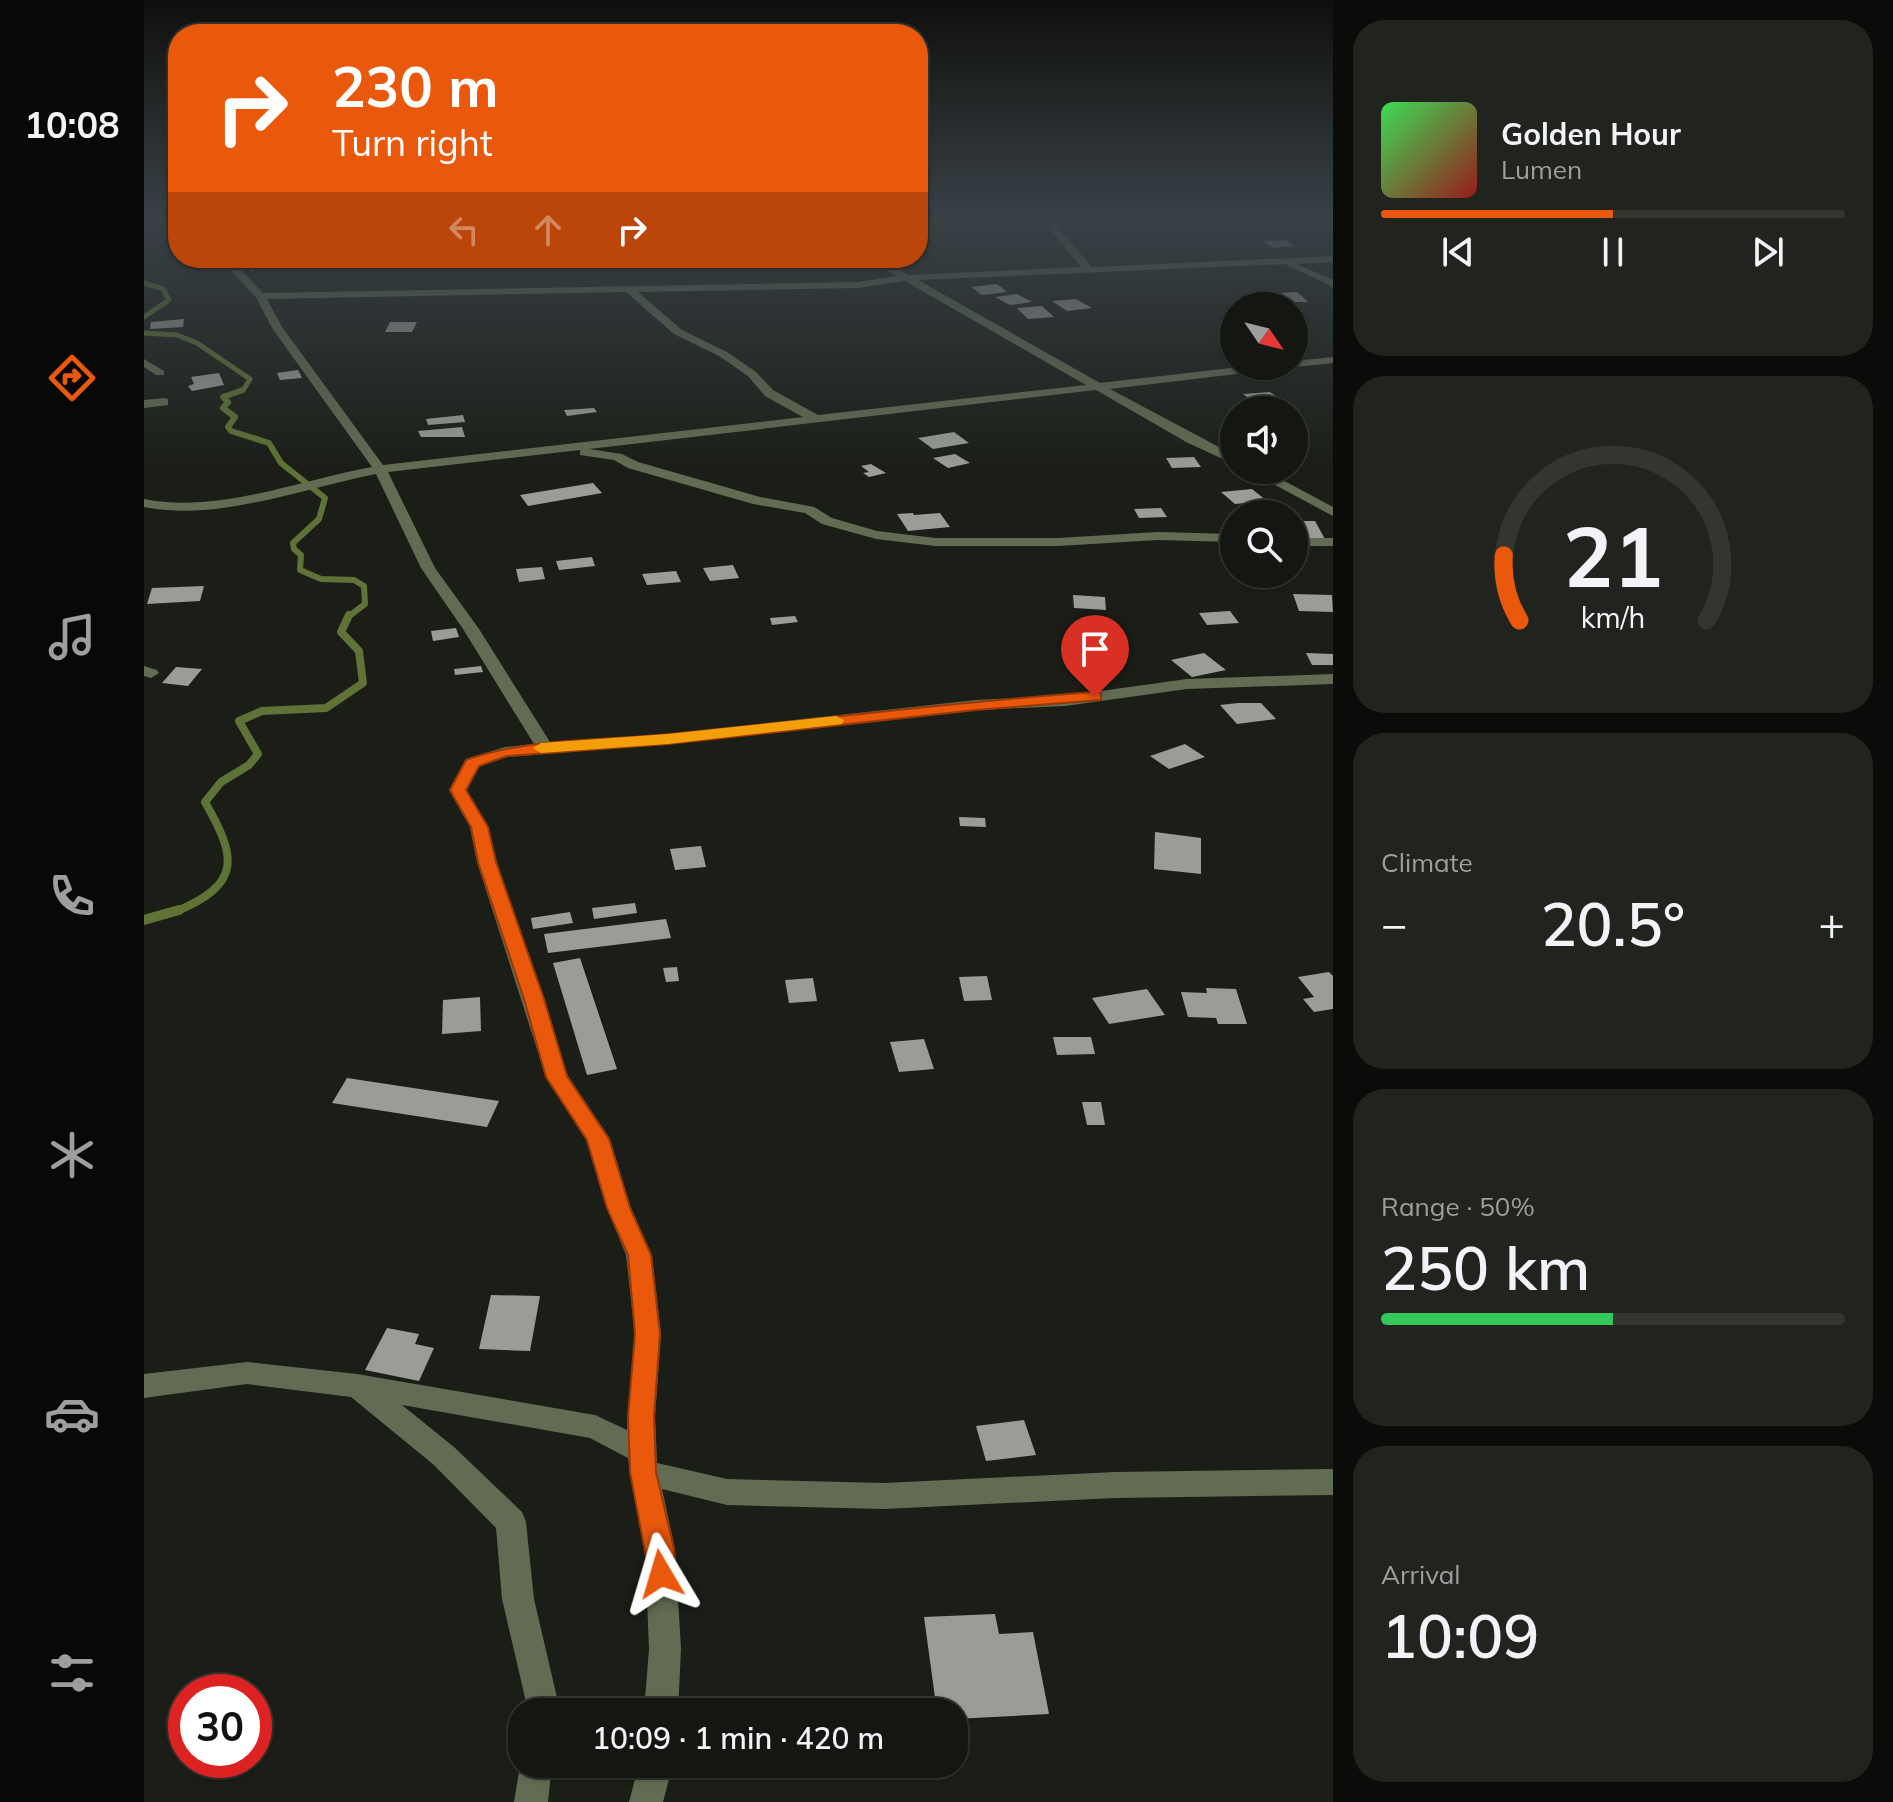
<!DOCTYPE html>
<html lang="en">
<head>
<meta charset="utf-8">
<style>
  body { margin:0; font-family:Mulish,sans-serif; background:#21231f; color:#f1f3f6; height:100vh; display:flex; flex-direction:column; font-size:30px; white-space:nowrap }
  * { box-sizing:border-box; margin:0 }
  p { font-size:26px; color:#9d9f9f }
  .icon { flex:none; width:44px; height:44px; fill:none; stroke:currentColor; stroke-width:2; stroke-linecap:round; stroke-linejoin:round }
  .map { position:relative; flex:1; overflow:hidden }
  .drawer { display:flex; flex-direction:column; gap:20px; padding:20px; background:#0b0c09; width:560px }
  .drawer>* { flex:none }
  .hud { position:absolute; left:24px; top:24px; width:760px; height:244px; border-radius:32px; box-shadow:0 2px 6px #0004,0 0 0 2px #333531; background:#ea580c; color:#fff; overflow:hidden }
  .needle { width:52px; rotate:125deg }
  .buttons { position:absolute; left:1076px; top:292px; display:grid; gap:16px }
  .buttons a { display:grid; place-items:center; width:88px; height:88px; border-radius:50%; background:#141611; box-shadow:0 2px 6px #0004,0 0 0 2px #333531; font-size:40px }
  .speed { position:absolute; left:24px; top:1674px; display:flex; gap:16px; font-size:40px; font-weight:700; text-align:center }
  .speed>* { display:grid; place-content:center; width:104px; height:104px; border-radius:50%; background:#141611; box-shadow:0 2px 6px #0004,0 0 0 2px #333531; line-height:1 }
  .speed .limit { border:12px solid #d22; background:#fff; color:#111 }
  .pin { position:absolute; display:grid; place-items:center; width:68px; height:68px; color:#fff; margin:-82px -34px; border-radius:50% 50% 50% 0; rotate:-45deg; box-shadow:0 0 8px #0007 }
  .pin .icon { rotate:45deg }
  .me { position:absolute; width:88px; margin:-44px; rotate:353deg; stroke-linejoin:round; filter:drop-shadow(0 0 6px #0008) }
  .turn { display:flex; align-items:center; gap:28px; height:168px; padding:0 32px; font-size:36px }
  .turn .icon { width:104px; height:104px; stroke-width:2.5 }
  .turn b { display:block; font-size:56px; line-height:68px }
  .lanes { display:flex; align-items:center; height:76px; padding:0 32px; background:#0003; justify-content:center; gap:40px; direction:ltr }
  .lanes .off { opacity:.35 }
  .big { font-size:60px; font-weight:600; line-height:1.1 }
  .drawer .card { flex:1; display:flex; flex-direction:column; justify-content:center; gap:12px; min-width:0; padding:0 28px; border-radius:32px; background:#21231f }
  .drawer .dial { align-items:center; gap:0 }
  .dial svg { height:208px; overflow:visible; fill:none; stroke:#333531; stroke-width:7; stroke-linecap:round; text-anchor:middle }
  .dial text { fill:#f1f3f6; stroke:none }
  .song { display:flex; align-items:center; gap:24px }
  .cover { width:96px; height:96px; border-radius:12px; background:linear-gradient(135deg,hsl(130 70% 55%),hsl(0 70% 35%)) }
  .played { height:8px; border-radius:4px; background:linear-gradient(90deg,#ea580c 50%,#333531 50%) }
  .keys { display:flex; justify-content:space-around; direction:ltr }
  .heat { display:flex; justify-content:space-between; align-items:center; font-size:44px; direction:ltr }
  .charge { height:12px; border-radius:6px; background:linear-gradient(90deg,#34c759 50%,#333531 0) }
  .trip { position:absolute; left:364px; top:1698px; width:460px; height:80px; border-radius:32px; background:#141611; box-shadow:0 2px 6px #0004,0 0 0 2px #333531; font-weight:600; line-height:80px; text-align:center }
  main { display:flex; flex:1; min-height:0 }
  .tab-bar { display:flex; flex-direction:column; width:144px; justify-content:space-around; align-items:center; background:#080907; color:#9d9f9f }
  .tab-bar .icon { width:56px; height:56px }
  .tab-bar .current { color:#ea580c }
  .tab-bar b { font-size:36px; color:#f1f3f6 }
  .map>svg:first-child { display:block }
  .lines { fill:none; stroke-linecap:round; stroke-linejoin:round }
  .stream-far3 { stroke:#5e7335; stroke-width:5 }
  .stream-far2 { stroke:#5e7335; stroke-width:6 }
  .stream-far1 { stroke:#5e7335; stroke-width:8 }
  .stream { stroke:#5e7335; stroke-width:10 }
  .building { fill:#9a9d95 }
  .minor { fill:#626c52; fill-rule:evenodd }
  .route { fill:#ea580c; stroke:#983908; stroke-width:2 }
  .slow { fill:#f59e0b }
</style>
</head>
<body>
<main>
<nav class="tab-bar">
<b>10:08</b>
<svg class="icon current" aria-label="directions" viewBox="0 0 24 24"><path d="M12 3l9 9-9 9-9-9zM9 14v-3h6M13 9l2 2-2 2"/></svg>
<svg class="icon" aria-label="music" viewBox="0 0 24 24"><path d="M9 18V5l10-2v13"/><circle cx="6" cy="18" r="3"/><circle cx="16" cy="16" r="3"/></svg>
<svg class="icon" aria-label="phone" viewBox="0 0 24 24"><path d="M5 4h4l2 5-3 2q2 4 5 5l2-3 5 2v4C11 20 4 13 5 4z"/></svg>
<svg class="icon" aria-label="climate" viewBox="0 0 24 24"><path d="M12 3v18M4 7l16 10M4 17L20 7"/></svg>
<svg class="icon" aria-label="car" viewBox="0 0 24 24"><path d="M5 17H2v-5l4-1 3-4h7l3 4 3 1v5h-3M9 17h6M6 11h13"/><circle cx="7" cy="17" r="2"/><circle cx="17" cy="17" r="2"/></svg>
<svg class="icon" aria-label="filters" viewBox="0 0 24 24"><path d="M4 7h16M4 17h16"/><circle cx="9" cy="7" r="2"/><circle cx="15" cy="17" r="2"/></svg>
</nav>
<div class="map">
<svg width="1189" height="1802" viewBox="0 0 1189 1802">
  <rect width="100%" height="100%" fill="#1b1e17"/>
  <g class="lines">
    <path class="stream-far3" d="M0,283L19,289L25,300L0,317
      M0,333L33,335L53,343L106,379L100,389L93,392"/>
    <path class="stream-far2" d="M99,390L79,397L84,402L79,408L91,417L84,427L87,431L125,443L137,463L181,498L175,519L149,543L150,549L157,555L156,570L177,579L210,580L220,586L221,604L204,617"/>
    <path class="stream-far1" d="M31,912C98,884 93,858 61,802L77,782L105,765L114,754L95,721L118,711L182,708L219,683L215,651L197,632L205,615"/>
    <path class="stream" d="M0,920L35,910"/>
  </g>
  <path class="building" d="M1142,240L1150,246L1130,248L1118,241Z
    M125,260L133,266L107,271L102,267L108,266L104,263Z
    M853,284L863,292L838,295L827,287Z
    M1153,292L1164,302H1147L1136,293Z
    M873,294L888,302L866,305L851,297Z
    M932,299L948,308L923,311L908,301Z
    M898,306L910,317L884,319L873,308Z
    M40,319L39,327L6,329L7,322Z
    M246,322H273L268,332H241Z
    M154,370L158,378L136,380L133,373Z
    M75,373L80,385L48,391L44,386L50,384L47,377Z
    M1126,392L1136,399L1110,402L1099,394Z
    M450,408L453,412L423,416L420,410Z
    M319,415L321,422L284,425L282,419Z
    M318,427L321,437H277L274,431Z
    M810,432L825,443L789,449L774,438Z
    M811,454L826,463L804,468L789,458Z
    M1050,457L1057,467L1028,468L1022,458Z
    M727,464L742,473L725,477L719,473L725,472L717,466Z
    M449,483L458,493L384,506L376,495Z
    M1108,489L1123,501L1091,504L1077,492Z
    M1017,508L1023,517L995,518L990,509Z
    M769,513L770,515L796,513L806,527L764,531L753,514Z
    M1150,521H1171L1182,541H1150Z
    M448,557L451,566L415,570L412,561Z
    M589,565L595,578L566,581L559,568Z
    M398,567L401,579L375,582L372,569Z
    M532,571L537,582L503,585L498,574Z
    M60,586L56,601L3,604L8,588Z
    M1149,594L1188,595L1189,612L1155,611Z
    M929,595L961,597L962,610L930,608Z
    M1086,611L1095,623L1063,625L1055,613Z
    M651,616L654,622L628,625L626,618Z
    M312,628L315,637L289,641L287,631Z
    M1060,653L1082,670L1048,677L1027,660Z
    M1162,653L1189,654V665H1168Z
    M337,666L339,672L311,675L310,669Z
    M32,667L58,669L44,686L18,683Z
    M1094,703H1117L1132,719L1093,724L1076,705Z
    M1041,744L1061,757L1025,769L1006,756Z
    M815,817L841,818L842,827L816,826Z
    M1011,832L1057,838V874L1010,869Z
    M557,846L562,867L531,870L526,849Z
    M491,903L493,913L450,919L448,908Z
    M426,912L429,923L389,929L387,918Z
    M522,919L527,938L404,953L400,934Z
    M436,958L473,1069L443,1075L409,963Z
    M533,967L535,981L522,982L519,968Z
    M1185,972L1189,976V1009L1170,1012L1159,999L1170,997L1154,977Z
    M843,976L848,1000L820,1001L815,977Z
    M669,978L673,1001L645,1003L641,980Z
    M1062,988L1092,989L1103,1024H1074L1072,1018L1044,1017L1037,992L1063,993Z
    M1003,989L1021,1015L965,1024L948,998Z
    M336,997L337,1031L298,1034L299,1000Z
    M909,1037H947L951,1054L913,1055Z
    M780,1039L790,1069L755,1072L746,1042Z
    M203,1078L355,1101L343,1127L188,1103Z
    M938,1102H957L961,1125H943Z
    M347,1295L396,1296L386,1351L335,1349Z
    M243,1328L275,1334L271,1344L290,1348L275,1381L221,1370Z
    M880,1420L892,1455L842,1461L832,1426Z
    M851,1614L855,1634L889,1632L905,1714L810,1719V1712H793L780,1617Z"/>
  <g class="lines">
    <path class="minor" d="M0,218H28L0,223Z
      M897,218H906L948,267L1189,256V262L1153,264L1189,280V287L1141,264L774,280L956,383L1104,366H1140L1134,369L966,389L1090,455V464L1044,443L952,390L445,449L478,454L494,462L616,497L670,507L688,518L733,531L791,538H914L1014,532L1090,534V542L1014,540L914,546H791L732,539L678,524L661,513L609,504L484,468L470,460L436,455V450L244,472L291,568L335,629L406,742L524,734L832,700L921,696L1043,679L1189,674V684L1043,689L921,706L832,710L524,744L363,757L335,766L323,790L344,827L353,862L424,1076L466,1139L487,1208L508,1255L517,1334L511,1416L513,1463L583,1479L740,1483L971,1472L1189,1469V1495L971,1498L740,1509L583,1505L518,1489L531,1549L537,1649L534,1712H500L505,1649L501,1549L484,1458L446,1438L258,1405L310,1447L378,1512L382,1522L390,1599L414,1702V1712H380L382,1702L358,1599L352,1528L290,1465L207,1397L103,1384L0,1398V1374L103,1362L213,1374L451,1415L483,1430L491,1334L482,1255L463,1208L442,1140L402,1077L333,862L326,827L305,790L322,759L361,747L390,744L319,629L277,568L232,474C159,488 75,522 0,507V499C74,514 155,480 228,467L128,328L112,297L75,258H85L119,293L714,282L752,276L722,258H734L764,275L937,267ZM761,281L942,385L674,415L629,390L612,372L583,352L538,330L494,292L714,288ZM482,292L530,334L575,356L604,376L621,396L659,417L239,465L138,327L123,299Z
      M1189,357V363L1150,367L1146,366H1150V361Z
      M0,359L20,371V375H12L0,367Z
      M20,398L24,399V405L0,408V400Z
      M1103,470H1120L1189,507V516Z
      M1150,538H1189V546H1150Z
      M0,666L13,670L15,673L7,678L0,676Z
      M378,1754V1764H408L404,1802H370Z
      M495,1764H529L519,1802H485Z"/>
  </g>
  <linearGradient id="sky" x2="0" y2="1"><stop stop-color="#0f100d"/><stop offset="0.46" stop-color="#394147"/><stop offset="1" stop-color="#394147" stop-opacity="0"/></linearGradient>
  <rect width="1189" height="470" fill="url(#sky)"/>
  <path class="route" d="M951,692L957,693V700L832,710L524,744L363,756L335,766L322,790L344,827L352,862L400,999L423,1076L465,1139L486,1208L507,1255L516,1334L510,1416L512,1472L530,1549L531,1574L527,1583L517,1587L507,1583L486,1472L484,1416L491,1334L484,1255L463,1208L443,1140L402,1077L380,999L334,862L327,827L306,790L322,760C387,737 459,741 527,734C669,720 809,702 951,692Z"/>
  <path class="slow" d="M692,716L700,720L698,724L524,744L397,753L389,748L397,743L524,734Z"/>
</svg>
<div class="buttons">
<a><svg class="needle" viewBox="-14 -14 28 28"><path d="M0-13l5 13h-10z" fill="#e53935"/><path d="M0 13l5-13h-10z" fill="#9d9f9f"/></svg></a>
<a><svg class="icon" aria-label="sound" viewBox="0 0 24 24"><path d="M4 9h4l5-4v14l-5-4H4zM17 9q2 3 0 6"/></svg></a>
<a><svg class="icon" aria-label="search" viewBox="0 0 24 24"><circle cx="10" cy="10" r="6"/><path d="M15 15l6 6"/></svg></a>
</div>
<div class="speed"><div class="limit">30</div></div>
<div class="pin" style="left:951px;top:697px;background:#d93025"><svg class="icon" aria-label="arrive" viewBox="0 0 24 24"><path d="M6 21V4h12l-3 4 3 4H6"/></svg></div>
<svg class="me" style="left:517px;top:1574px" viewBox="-20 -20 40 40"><path d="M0-17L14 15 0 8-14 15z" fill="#ea580c" stroke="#fff" stroke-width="4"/></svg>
<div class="trip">10:09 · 1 min · 420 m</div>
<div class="hud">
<div class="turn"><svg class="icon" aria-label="right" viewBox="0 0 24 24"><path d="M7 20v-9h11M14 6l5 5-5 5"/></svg><div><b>230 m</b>Turn right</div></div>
<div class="lanes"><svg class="icon off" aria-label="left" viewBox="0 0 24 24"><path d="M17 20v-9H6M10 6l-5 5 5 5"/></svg><svg class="icon off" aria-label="ahead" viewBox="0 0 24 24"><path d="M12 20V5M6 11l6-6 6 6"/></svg><svg class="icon" aria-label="right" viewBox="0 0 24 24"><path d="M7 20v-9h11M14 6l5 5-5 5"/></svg></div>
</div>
</div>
<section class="drawer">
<div class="card">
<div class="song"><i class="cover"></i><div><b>Golden Hour</b><p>Lumen</p></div></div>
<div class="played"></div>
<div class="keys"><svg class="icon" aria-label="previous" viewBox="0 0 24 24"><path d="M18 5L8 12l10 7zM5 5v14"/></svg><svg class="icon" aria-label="pause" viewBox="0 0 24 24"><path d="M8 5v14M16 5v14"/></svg><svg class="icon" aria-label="next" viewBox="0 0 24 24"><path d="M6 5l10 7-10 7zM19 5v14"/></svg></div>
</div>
<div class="card dial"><svg viewBox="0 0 100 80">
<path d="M14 69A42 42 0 1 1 86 69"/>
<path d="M14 69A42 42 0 0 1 8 44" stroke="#ea580c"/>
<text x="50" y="56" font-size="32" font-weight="700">21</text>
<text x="50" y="72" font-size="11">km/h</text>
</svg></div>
<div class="card"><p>Climate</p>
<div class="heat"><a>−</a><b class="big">20.5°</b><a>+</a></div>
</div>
<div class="card"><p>Range · 50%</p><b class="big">250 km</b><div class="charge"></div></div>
<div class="card"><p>Arrival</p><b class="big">10:09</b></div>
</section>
</main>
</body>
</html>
